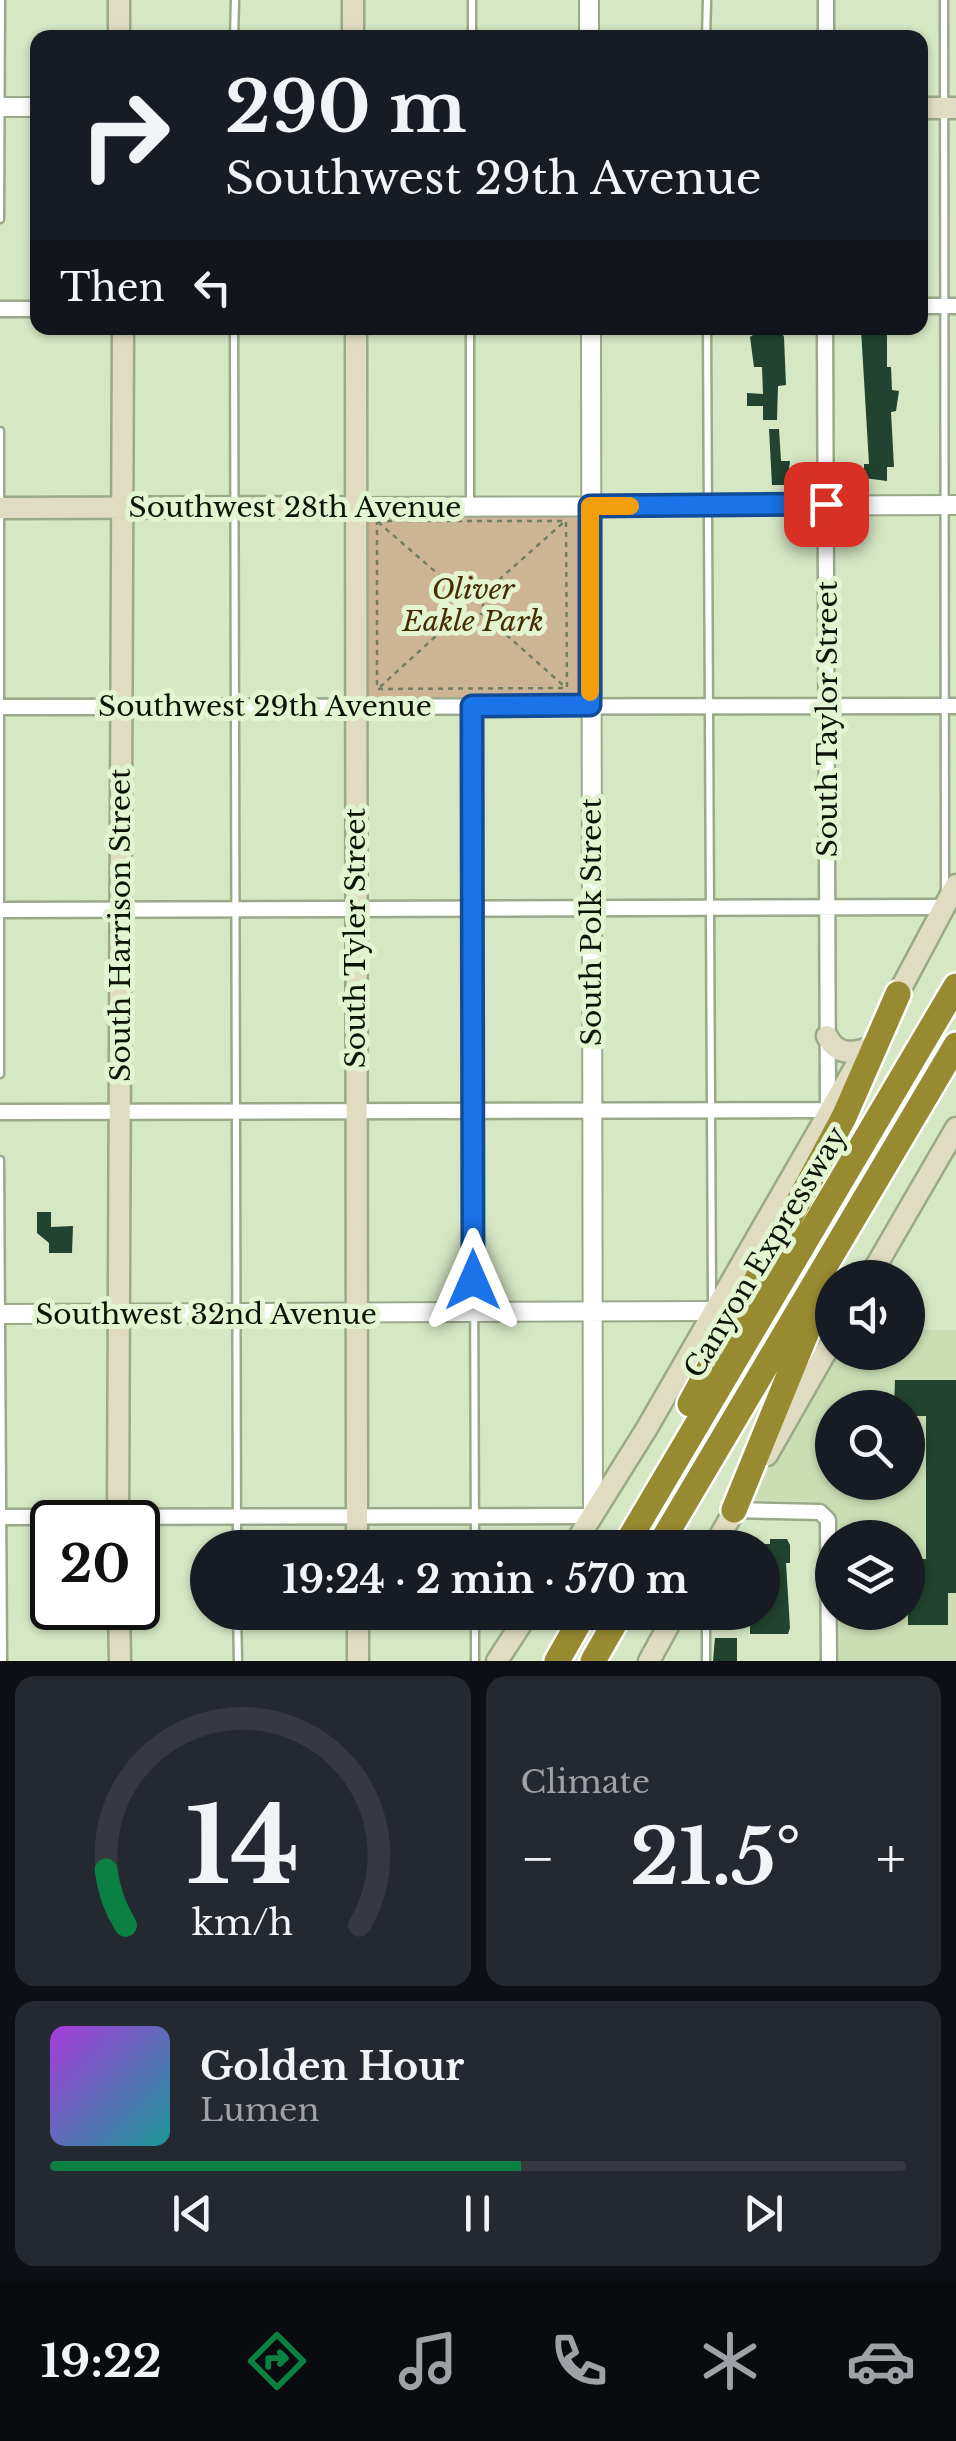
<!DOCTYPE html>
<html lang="en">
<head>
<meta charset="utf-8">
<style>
  body { margin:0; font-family:"Libre Baskerville",serif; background:#242831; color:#f1f3f6; height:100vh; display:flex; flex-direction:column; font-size:38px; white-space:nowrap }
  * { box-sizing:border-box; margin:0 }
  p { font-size:32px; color:#9ea1a6 }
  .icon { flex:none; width:55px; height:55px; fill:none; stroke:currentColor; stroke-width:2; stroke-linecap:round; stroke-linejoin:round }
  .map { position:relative; height:1661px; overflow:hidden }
  .sheet { display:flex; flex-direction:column; gap:15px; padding:15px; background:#0d0f14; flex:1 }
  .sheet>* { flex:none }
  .guide { position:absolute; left:30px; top:30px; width:898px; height:305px; border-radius:20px; box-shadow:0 2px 8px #0004; background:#171b24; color:#f1f3f6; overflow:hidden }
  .tools { position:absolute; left:815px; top:1260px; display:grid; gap:20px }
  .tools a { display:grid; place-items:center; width:110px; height:110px; border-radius:50%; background:#171b24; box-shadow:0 2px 8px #0004; font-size:50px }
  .speed { position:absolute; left:30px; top:1500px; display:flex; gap:20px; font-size:50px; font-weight:700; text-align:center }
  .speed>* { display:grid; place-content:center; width:130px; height:130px; border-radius:50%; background:#171b24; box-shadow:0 2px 8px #0004; line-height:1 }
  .speed .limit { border:5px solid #111; border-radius:15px; background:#fff; color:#111 }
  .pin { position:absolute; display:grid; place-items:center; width:85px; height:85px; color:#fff; margin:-42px; border-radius:20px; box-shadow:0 5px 15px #0006 }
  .me { position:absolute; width:110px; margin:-55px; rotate:0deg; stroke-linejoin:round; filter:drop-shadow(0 0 8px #0008) }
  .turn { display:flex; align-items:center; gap:35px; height:210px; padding:0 30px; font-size:45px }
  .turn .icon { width:130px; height:130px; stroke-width:2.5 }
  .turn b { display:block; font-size:70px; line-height:85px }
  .then { display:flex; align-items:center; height:95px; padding:0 30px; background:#0003; gap:20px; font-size:38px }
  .big { font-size:75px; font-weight:800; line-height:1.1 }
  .sheet .card { flex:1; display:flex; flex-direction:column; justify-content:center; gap:15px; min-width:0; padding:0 35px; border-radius:20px; background:#242831 }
  .sheet .dial { align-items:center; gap:0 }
  .dial svg { height:260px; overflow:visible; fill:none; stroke:#363941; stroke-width:7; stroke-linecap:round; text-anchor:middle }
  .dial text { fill:#f1f3f6; stroke:none }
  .song { display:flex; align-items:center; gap:30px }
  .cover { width:120px; height:120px; border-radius:15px; background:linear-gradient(135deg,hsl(280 70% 55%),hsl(180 70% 35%)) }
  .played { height:10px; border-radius:5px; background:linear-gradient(90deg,#0b8043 55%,#363941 55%) }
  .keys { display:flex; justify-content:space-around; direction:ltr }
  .heat { display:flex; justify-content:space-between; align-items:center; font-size:55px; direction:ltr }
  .sheet .tiles { flex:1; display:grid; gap:15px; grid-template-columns:1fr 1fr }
  .card:last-child { grid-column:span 2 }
  .trip { position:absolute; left:190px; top:1530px; width:590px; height:100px; border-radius:50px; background:#171b24; box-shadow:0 2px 8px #0004; font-weight:800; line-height:100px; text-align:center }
  .tabs { display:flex; height:160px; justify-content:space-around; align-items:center; background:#090b0e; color:#9ea1a6 }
  .tabs .icon { width:70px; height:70px }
  .tabs .current { color:#0b8043 }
  .tabs b { font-size:45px; color:#f1f3f6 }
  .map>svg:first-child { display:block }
  .built { fill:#caddb3; fill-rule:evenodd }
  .green { fill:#cdb494 }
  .building { fill:#21432f }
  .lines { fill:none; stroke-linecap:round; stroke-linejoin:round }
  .service-casing { stroke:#9aaa88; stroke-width:11 }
  .minor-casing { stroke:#9aaa88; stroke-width:19 }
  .tertiary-casing { stroke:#9aaa88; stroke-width:22 }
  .secondary-casing { stroke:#9aaa88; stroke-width:25 }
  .motorway-casing { stroke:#fff; stroke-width:30 }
  .path { stroke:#727d65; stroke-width:2.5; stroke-dasharray:5 5; stroke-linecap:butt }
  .service { stroke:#fff; stroke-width:6 }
  .minor { stroke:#fff; stroke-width:14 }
  .tertiary { stroke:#fff; stroke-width:18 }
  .secondary { stroke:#e0dcc1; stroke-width:20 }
  .motorway { stroke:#988a31; stroke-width:25 }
  .route-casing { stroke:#114b97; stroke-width:25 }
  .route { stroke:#1a73e8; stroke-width:18 }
  .slow { stroke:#f59e0b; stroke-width:18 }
  .labels { text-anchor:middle; stroke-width:10; stroke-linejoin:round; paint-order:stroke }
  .street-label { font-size:28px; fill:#0e1307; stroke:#e3f4d1 }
  .park-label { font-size:28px; font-style:italic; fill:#462b00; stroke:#e3f4d1 }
</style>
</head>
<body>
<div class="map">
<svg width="956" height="1661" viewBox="0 0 956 1661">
  <rect width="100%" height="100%" fill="#d6e7c4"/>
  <path class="built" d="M908,1330H956V1661H839L840,1613L908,1612V1538L842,1537L837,1516L822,1502L750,1500L837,1353L908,1352ZM832,1408H908V1482H832Z"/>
  <path class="green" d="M363,512H581L583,697H363Z"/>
  <path class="building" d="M861,329L887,330V367H891L892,390L899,391L896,411L891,412L894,467H887V481L864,478V464H869Z
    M756,333H782L784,337L786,385L778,386L777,420H763V406H747V393L763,394L762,367H754L750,337Z
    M769,429H779L781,461H790L787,485H772Z
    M37,1212H51V1227L73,1226L72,1253H49V1243L37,1233Z
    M895,1380H956V1593H948V1625H908V1559H926V1416H908V1408H894Z
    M770,1539H787L790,1545V1563H786L790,1628L788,1634H750V1612H762V1603H772V1583H776L775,1563H762V1544H770Z
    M715,1638H737V1661H713Z"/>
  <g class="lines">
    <g class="service-casing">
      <path id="service" d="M472,0V38
        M944,0L945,891
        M234,38L235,0
        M706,38L707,0
        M0,219L1,0
        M234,328L237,1548
        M470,328V505
        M707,328L712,1300
        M0,431V1074
        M472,709L475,1548
        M0,1160L3,1661
        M237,1612L238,1661
        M475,1612V1661
        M706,1612V1661"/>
    </g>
    <g class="minor-casing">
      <path id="minor" d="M826,38V0
        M920,306H956
        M0,309H38
        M0,707L956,706
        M0,910L945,907
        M0,1112L828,1110L825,328
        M734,1510L820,1512L828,1520L829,1661
        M0,1517L593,1516"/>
    </g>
    <g class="tertiary-casing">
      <path id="tertiary" d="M589,0V38
        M0,107H38
        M591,328L593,1516
        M355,507L956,505
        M0,1314L712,1311"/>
    </g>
    <g class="secondary-casing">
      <path id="secondary" d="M119,0V38
        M353,0V38
        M920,108H956
        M356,328L357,1548
        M0,508L355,507
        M891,1007L956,885
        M827,1036C836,1054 849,1054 866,1049
        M869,1278L956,1128
        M767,1455L832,1341
        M118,1522L123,328
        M572,1548L647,1428L858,1062
        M713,1548L742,1497
        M119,1608L120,1661
        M358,1612V1661
        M497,1661L529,1612
        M649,1661L676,1612"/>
    </g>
    <g class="motorway-casing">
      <path id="motorway" d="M690,1404L844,1117L898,994
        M734,1510L819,1302
        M624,1548L956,986
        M658,1548L956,1045
        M557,1661L585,1612
        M593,1661L621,1612"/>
    </g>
    <path class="path" d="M377,521H566L567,688L377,689Z
      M378,522L461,594H483V614H461V594
      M484,593L564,522
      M484,615L564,686
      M380,687L459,615
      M142,1571V1602"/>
    <use href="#service" class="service"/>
    <use href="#minor" class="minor"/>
    <use href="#tertiary" class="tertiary"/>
    <use href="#secondary" class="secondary"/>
    <use href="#motorway" class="motorway"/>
  </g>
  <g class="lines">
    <g class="route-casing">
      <path id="route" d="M473,1280L472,706L590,705V506L826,504"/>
    </g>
    <use href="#route" class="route"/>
    <path class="slow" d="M590,692V506H630"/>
  </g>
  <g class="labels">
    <g class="street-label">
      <text x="295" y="517">Southwest 28th Avenue</text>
      <text x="265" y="716">Southwest 29th Avenue</text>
      <text transform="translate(827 719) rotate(-90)" y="10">South Taylor Street</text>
      <text transform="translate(591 922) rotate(-90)" y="10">South Polk Street</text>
      <text transform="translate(120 925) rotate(-90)" y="10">South Harrison Street</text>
      <text transform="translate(355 938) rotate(-90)" y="10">South Tyler Street</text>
      <text transform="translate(765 1252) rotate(-59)" y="10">Canyon Expressway</text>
      <text x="206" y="1324">Southwest 32nd Avenue</text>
    </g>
    <g class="park-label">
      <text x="473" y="599">Oliver<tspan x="473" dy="32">Eakle Park</tspan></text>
    </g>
  </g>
</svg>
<div class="tools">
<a><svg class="icon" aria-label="sound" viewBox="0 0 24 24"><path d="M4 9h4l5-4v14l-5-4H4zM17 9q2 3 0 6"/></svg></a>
<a><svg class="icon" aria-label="search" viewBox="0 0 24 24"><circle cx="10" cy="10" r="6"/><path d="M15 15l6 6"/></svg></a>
<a><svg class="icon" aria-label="layers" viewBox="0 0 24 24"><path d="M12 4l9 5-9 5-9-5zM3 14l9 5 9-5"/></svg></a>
</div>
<div class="speed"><div class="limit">20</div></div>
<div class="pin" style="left:826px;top:504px;background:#d93025"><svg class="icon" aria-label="arrive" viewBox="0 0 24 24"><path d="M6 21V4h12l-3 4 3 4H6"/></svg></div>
<svg class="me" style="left:473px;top:1280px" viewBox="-20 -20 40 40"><path d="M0-17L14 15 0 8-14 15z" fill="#1a73e8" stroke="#fff" stroke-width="4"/></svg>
<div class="trip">19:24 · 2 min · 570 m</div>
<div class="guide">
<div class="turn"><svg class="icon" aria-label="right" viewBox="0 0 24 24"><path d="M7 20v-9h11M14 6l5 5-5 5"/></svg><div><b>290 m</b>Southwest 29th Avenue</div></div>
<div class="then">Then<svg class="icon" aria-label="left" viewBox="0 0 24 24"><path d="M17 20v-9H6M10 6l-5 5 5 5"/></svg></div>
</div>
</div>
<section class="sheet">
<div class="tiles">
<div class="card dial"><svg viewBox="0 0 100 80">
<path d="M14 69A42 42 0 1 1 86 69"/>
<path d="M14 69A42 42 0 0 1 8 52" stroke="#0b8043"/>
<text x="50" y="56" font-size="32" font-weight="700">14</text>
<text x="50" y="72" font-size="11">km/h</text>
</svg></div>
<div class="card"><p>Climate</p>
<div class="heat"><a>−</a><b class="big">21.5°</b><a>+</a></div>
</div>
<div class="card">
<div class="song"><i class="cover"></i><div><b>Golden Hour</b><p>Lumen</p></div></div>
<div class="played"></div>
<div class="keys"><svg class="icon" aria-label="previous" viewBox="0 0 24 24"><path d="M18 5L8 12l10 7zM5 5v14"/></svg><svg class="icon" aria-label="pause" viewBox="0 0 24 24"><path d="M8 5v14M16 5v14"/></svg><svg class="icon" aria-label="next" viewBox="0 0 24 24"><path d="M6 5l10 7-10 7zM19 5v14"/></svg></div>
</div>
</div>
</section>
<nav class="tabs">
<b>19:22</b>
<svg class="icon current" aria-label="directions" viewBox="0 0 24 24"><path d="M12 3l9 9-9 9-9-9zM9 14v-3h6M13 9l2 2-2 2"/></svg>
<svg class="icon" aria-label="music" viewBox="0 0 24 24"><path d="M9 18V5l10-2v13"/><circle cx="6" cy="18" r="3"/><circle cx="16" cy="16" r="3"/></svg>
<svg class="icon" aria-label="phone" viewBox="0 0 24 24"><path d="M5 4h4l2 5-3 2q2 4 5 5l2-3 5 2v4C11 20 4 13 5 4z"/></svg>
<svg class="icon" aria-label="climate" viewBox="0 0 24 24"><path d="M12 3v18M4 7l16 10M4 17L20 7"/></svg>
<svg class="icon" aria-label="car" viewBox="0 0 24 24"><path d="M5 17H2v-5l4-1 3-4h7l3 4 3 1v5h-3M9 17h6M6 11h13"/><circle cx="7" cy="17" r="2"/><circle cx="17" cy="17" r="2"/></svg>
</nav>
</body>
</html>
